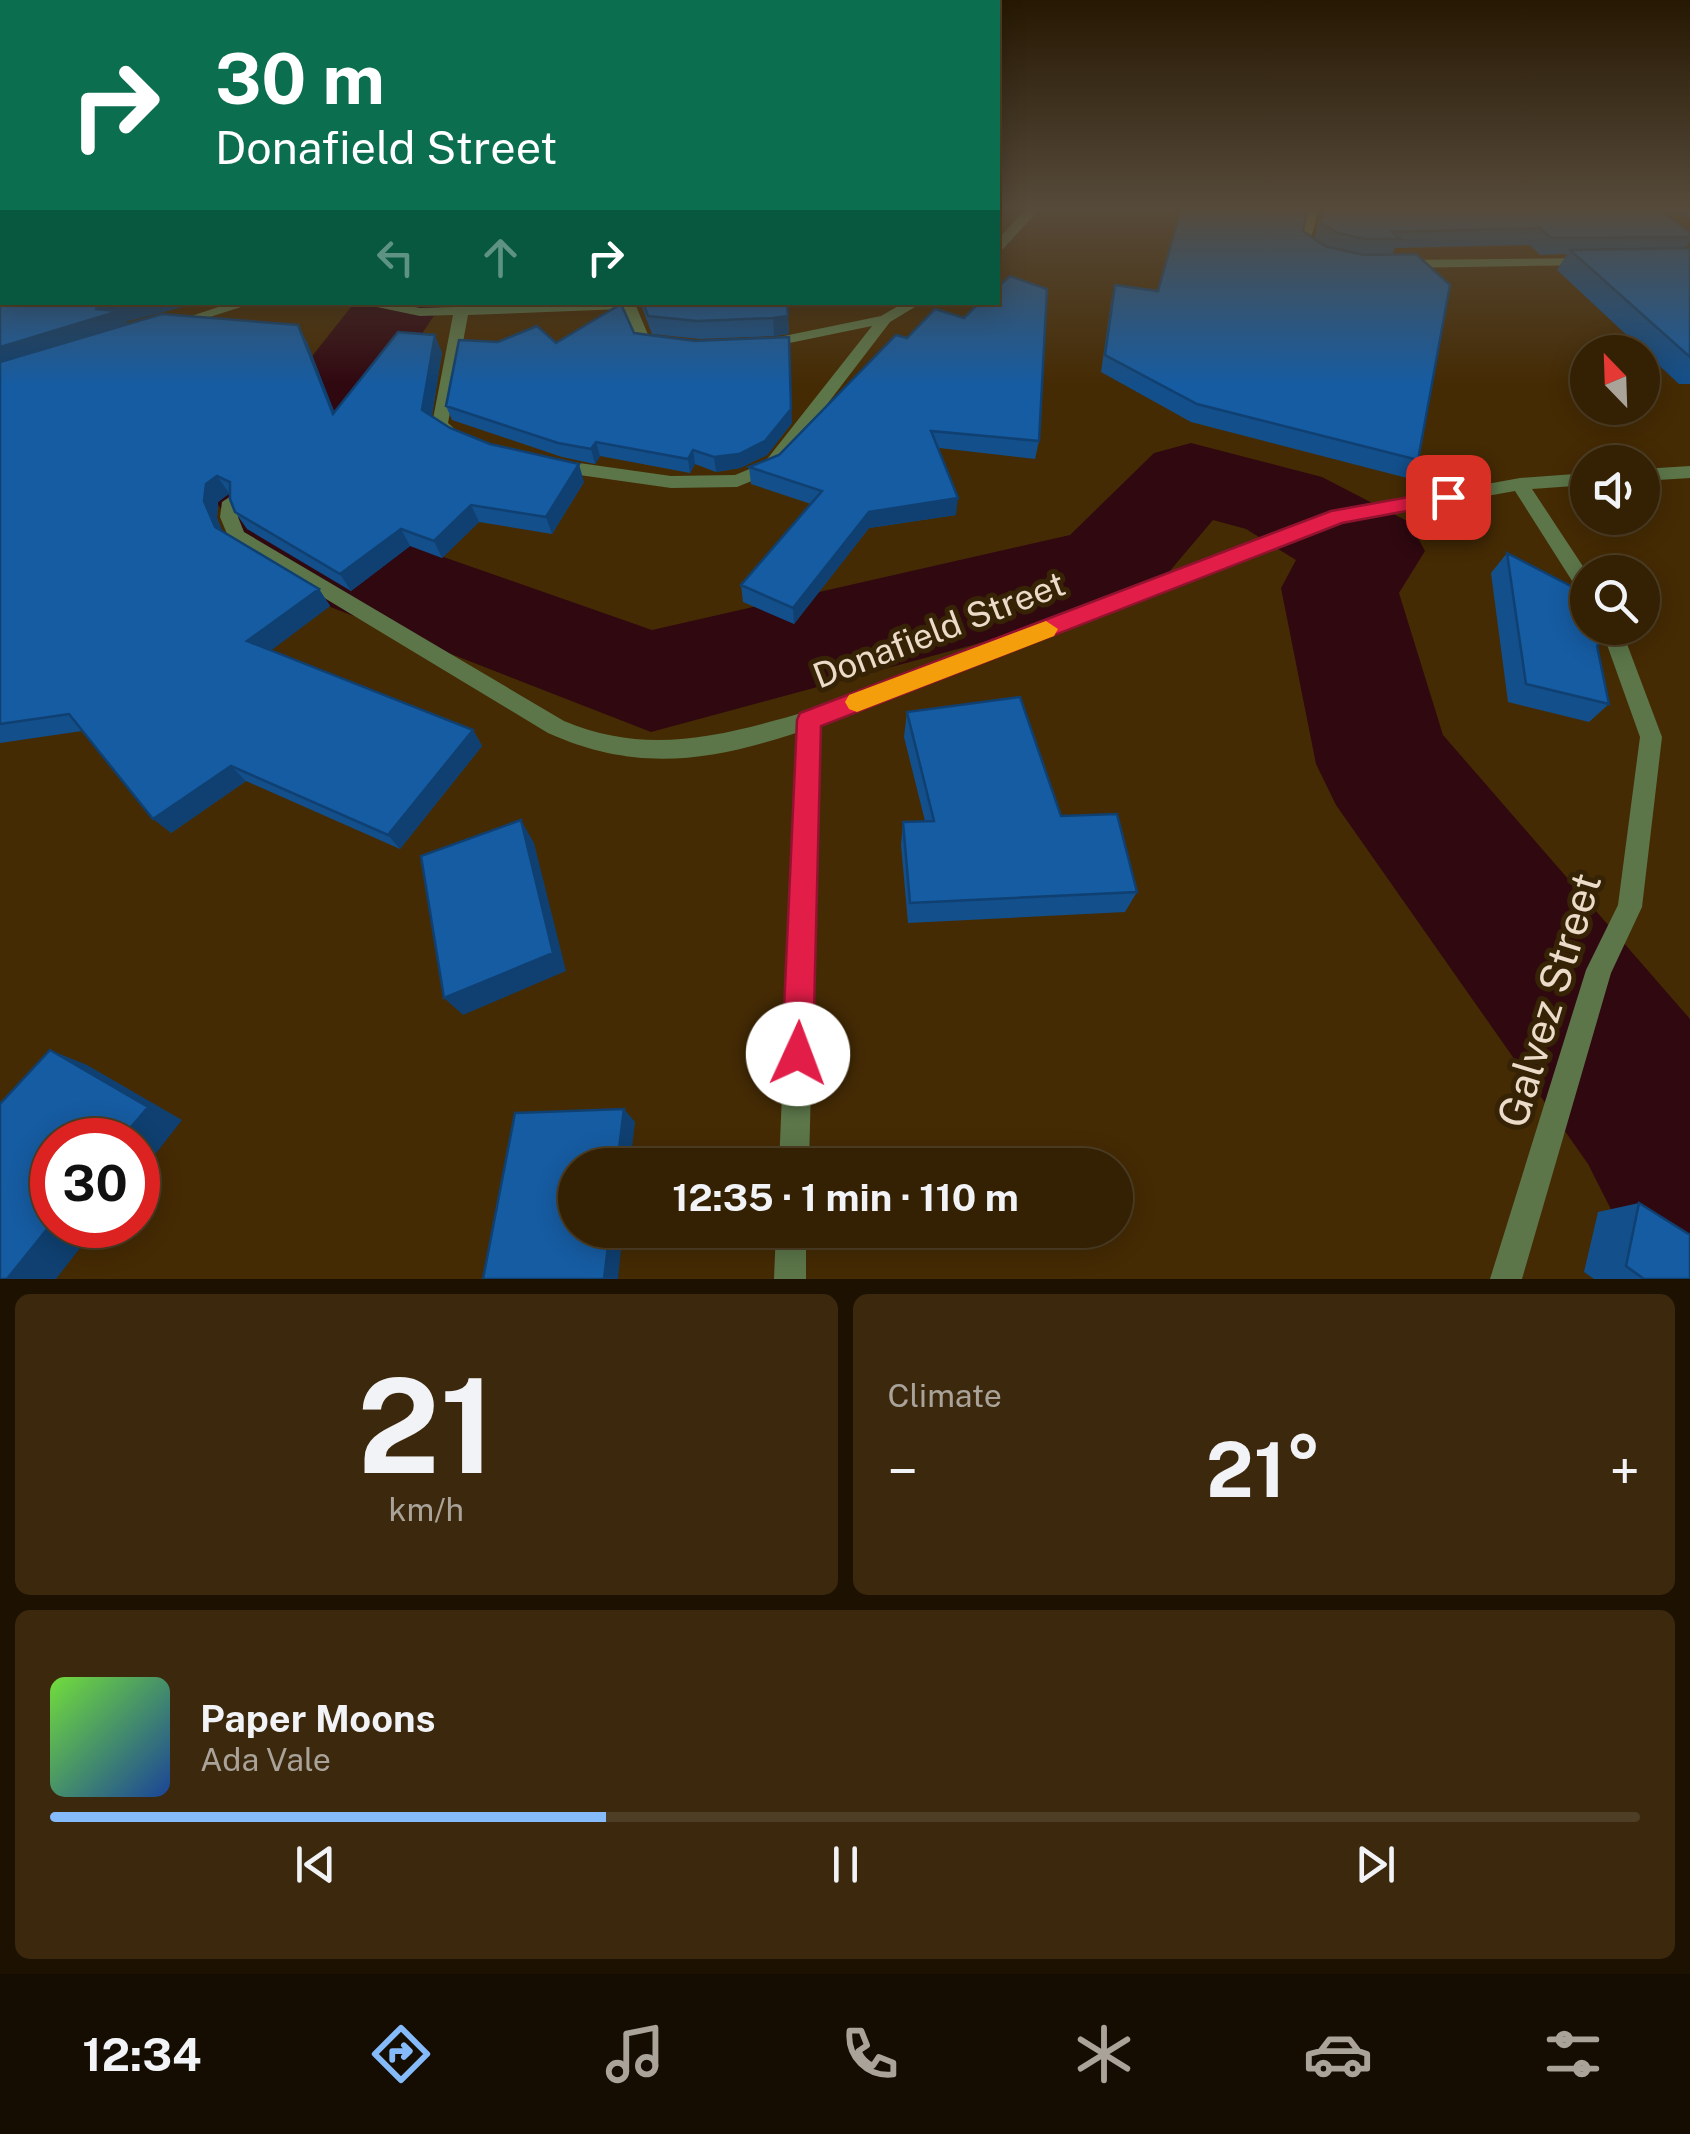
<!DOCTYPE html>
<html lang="en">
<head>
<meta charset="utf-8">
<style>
  body { margin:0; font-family:"Public Sans",sans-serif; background:#3c280d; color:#f1f3f6; height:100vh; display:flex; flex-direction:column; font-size:38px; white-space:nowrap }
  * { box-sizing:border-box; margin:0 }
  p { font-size:32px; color:#a9a39a }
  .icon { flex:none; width:55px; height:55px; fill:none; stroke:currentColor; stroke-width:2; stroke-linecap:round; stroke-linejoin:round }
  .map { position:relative; height:1279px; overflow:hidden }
  .drawer { display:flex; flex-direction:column; gap:15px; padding:15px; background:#1d1202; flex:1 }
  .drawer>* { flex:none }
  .guide { position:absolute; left:0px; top:0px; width:1000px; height:305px; box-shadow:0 5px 25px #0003,0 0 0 2px #4e3e25; background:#0b6e4f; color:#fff; overflow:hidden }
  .needle { width:65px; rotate:337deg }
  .fabs { position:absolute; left:1570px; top:335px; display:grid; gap:20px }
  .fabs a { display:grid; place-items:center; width:90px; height:90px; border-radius:50%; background:#342003; box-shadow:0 5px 25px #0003,0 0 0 2px #4e3e25; font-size:50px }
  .speed { position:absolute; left:30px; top:1118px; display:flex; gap:20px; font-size:50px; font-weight:700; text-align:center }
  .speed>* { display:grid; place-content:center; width:130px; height:130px; border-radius:50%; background:#342003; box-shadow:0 5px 25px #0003,0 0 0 2px #4e3e25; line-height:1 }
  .speed .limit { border:15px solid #d22; background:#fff; color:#111 }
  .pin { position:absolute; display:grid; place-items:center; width:85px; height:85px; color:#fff; margin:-42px; border-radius:20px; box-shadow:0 5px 15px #0006 }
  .me { position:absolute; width:110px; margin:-55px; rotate:2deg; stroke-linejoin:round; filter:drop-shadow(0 0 8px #0008) }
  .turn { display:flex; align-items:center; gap:35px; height:210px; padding:0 50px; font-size:45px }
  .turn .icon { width:130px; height:130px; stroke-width:2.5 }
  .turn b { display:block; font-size:70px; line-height:85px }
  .lanes { display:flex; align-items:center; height:95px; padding:0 50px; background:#0003; justify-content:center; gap:50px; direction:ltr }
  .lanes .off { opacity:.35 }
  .big { font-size:75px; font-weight:700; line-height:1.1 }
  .drawer .widget { flex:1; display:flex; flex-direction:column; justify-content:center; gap:15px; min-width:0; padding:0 35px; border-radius:15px; background:#3c280d }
  .drawer .dial { align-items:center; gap:0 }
  .dial b { font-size:130px; line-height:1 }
  .song { display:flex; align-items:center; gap:30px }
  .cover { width:120px; height:120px; border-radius:15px; background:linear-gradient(135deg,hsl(100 70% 55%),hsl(220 70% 35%)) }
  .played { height:10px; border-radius:5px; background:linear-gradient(90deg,#85bbfb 35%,#4e3e25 35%) }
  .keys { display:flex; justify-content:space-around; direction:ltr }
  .heat { display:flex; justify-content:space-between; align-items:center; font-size:55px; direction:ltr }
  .drawer .tiles { flex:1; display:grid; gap:15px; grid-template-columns:1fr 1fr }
  .widget:last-child { grid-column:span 2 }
  .trip { position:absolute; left:558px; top:1148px; width:575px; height:100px; border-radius:50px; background:#342003; box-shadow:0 5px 25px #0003,0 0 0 2px #4e3e25; font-weight:700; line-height:100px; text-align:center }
  .tab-bar { display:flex; height:160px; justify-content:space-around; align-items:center; background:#150d01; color:#a9a39a }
  .tab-bar .icon { width:70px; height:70px }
  .tab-bar .current { color:#85bbfb }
  .tab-bar b { font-size:45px; color:#f1f3f6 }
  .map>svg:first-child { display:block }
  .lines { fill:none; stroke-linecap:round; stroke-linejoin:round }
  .river { fill:#300810; fill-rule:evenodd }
  .lane { fill:#5c7649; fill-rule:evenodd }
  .street { fill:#5c7649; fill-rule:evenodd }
  .wall { fill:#134f8b }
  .shaded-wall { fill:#0f4071 }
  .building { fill:#165ca2; stroke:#0f4071; stroke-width:2.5 }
  .route { fill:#e11d48; stroke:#92132f; stroke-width:2.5 }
  .slow { fill:#f59e0b }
  .labels { text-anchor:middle; stroke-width:10; stroke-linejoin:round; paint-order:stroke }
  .street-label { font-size:35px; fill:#ebdbc8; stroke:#362306 }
  .near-street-label { font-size:42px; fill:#ebdbc8; stroke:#362306 }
</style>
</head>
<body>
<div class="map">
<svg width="1690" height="1279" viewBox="0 0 1690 1279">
  <rect width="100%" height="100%" fill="#452b04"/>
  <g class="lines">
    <path class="river" d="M355,302H443L323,483L392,539L652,630L1070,535L1154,453L1191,443L1322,477L1409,522L1425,551L1399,593L1443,735L1690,1019V1265L1626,1239L1588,1164L1336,805L1316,764L1281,588L1296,560L1246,529L1213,520L1147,598L651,732L310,599L225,516L210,491L225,466Z"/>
    <path class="lane" d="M231,496L240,502L238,517L244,532L564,721C649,757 724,735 809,711L817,714L820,720L817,726C720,759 644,776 548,733L230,541L220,517L222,502Z"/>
    <path class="street" d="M1029,206H1042L1003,249L998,250V239Z
      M1308,206H1320L1310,241L1323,251L1316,255L1297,242Z
      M1588,258L1595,262L1593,265L1402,268L1395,264L1402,260Z
      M233,302H257L175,328L168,324Z
      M353,302H388L420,308L639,302L636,306L649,337L669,345L662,349L638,343L624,309L468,315L448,423L466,439L458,444L432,424L453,315L420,316Z
      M905,302H923L890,322L776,471L737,487L671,488L558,472L550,466L558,460L671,476L735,475L764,463L872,326L765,348L760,347V341L881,316Z
      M1690,466V478L1642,481V469Z
      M1588,473V485L1532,489L1588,574V597L1581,595L1515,491L1342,522L820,725L809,1165H779L798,720L801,714L1333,512L1520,478Z
      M1601,628H1621L1662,737L1642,907L1611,973L1522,1279H1490L1586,970L1618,905L1640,737Z
      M776,1230H806V1279H774Z"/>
  </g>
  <path class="wall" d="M0,206H2V302L126,322L128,325L307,342L334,412L442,352L432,416L450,428L584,482L552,534L479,522L442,558L410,546L351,591L247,529L235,512L230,493L218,502L217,518L222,531L319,589L330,606L271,650L473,730L482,746L400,849L246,781L171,833L82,731L0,743Z
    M1322,206H1690V218L1665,213L1690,233V242L1685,248H1690V384H1679L1557,270L1567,254L1540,255L1530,245L1395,248L1392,255L1418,460L1407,478L1191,422L1101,372L1111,302L1115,285L1158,291L1303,231L1314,239Z
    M640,302H787L789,334L774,336L699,339L652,334Z
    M634,333L792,423L767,455L740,468L716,472L695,464L690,473L600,456L595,464L562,457L452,420L446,406L498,342L556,343Z
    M896,335L1039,441L1035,459L939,448L956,515L869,528L794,624L743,602L741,585L811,504L751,484L749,467L779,455Z
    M1507,553L1597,646L1609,704L1589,722L1508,702L1491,573Z
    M907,712L1061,816L1137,892L1125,912L908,923L901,845L903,822L925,821L904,737Z
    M1639,1203L1690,1279H1594L1584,1272L1598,1212Z"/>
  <path class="shaded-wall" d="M123,302H202L126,322L130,328L0,369V347L95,309Z
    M788,316L789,334L774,336L773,318Z
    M298,325L307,342L342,431L333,414Z
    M435,335L442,352L430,427L422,410Z
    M789,337L792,423L767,455L740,468L716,472L714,457Z
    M596,442L600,456L595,464L591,449Z
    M693,450L695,464L690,473L688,459Z
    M579,464L584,482L552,534L546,517Z
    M217,476L229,493L218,502L217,518L228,544L215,527L204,501L206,484Z
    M958,498L956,515L869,528L794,624L793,608L869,512Z
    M471,505L479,522L442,558L434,541Z
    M401,529L410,546L351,591L340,574Z
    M319,589L330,606L261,658L247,641Z
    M473,730L482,746L400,849L388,835Z
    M231,766L246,781L171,833L153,819Z
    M521,820L534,843L566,971L463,1015L444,998Z
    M50,1050L87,1065L182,1120L138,1176V1140H120Z
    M624,1109L635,1122L630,1165H617Z
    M52,1223V1225H98L56,1279H7Z
    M610,1230H623L618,1279H604Z"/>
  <path class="building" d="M0,206H2V238L0,237Z
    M1182,206H1308L1303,231L1325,246L1364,255L1416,254L1450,285L1418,460L1197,404L1105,355L1115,285L1158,291Z
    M1325,206H1656L1690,233V237L1551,238L1540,228L1392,232L1400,239H1365L1338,233L1321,223Z
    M2,244V302H123L95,309L119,311L0,347V245Z
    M1690,248V357L1570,250Z
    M1010,276L1047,289L1039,441L931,431L958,498L869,512L793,608L741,585L822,491L749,467L779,455L896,335L907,338L935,309L964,318L980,302H998V287Z
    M643,302H787L788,316L773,318L697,321L648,316Z
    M621,304L634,333L695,341L789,337L791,409L765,441L739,454L714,457L693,450L688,459L596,442L591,449L558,443L446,406L459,340L498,342L537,326L556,343Z
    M162,314L298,325L333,414L398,332L435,335L422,410L450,428L490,444L579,464L546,517L471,505L434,541L401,529L340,574L235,512L230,499V482L217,476L206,484L204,501L215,527L319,589L247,641L473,730L388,835L231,766L153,819L69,714L0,724V362Z
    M1507,553L1588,595V628H1610L1597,646L1609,704L1526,684Z
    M1020,697L1061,816L1117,814L1137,892L910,903L903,822L934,821L907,712Z
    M521,820L553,953L444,998L421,856Z
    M50,1050L148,1107L120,1140H52V1223L7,1279H0V1104Z
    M624,1109L617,1165H575V1230H610L604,1279H483L515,1113Z
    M1639,1203L1690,1235V1279H1644L1626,1266Z"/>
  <linearGradient id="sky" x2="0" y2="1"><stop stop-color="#261802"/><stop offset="0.54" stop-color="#564a3a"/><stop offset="1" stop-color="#564a3a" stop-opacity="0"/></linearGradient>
  <rect width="1690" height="385" fill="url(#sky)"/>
  <path class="route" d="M1448,490L1455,492V502L1342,523L821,726L813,1054L808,1065L798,1069L787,1065L782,1054L797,720L800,713L1331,511Z"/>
  <path class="slow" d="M1046,621L1058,629L1054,636L857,712L849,709L845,702L849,695Z"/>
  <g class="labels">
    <g class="street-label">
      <text transform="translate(939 630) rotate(-21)" y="12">Donafield Street</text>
    </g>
    <g class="near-street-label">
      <text transform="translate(1549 1000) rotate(-73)" y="15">Galvez Street</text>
    </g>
  </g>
</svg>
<div class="fabs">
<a><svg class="needle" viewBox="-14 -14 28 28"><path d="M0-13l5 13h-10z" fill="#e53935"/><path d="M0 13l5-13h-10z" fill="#a9a39a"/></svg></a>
<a><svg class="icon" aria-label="sound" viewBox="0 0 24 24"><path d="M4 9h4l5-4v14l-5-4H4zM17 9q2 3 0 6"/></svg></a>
<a><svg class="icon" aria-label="search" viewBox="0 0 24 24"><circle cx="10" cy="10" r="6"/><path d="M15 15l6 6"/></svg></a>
</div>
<div class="speed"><div class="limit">30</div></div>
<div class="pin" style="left:1448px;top:497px;background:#d93025"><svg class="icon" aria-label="arrive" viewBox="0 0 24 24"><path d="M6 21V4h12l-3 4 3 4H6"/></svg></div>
<svg class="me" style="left:798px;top:1054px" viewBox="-20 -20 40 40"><circle r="19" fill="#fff"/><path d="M0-13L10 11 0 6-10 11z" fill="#e11d48"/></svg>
<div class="trip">12:35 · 1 min · 110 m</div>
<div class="guide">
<div class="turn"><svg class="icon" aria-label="right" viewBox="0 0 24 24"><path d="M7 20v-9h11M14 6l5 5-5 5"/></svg><div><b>30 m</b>Donafield Street</div></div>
<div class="lanes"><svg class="icon off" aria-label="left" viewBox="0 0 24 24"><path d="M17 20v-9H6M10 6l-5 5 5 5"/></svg><svg class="icon off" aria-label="ahead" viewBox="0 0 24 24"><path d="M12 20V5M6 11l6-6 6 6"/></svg><svg class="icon" aria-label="right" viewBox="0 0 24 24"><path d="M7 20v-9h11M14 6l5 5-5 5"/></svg></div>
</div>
</div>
<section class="drawer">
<div class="tiles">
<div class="widget dial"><b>21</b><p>km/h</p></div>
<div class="widget"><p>Climate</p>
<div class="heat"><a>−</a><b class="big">21°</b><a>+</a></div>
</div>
<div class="widget">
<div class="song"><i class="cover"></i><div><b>Paper Moons</b><p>Ada Vale</p></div></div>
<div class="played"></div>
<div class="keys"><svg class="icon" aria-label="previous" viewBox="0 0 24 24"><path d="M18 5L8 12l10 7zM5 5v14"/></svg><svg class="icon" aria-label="pause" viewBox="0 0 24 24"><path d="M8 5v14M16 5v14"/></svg><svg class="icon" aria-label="next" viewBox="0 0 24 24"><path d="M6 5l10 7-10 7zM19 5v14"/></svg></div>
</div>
</div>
</section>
<nav class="tab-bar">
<b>12:34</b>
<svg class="icon current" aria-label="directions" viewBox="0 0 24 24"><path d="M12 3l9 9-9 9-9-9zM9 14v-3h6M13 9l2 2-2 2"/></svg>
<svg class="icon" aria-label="music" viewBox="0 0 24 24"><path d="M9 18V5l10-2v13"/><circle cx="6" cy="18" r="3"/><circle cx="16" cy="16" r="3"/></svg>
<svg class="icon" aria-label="phone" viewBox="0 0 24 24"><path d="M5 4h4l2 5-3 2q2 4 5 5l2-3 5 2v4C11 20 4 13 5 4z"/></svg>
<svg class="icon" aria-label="climate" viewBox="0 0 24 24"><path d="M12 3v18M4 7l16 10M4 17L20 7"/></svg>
<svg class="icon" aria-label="car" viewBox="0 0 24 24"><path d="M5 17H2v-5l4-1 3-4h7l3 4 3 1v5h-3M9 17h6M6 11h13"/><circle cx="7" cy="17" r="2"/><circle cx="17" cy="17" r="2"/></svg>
<svg class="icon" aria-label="filters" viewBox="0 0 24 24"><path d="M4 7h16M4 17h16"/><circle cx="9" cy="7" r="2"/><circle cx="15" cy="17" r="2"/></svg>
</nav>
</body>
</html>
